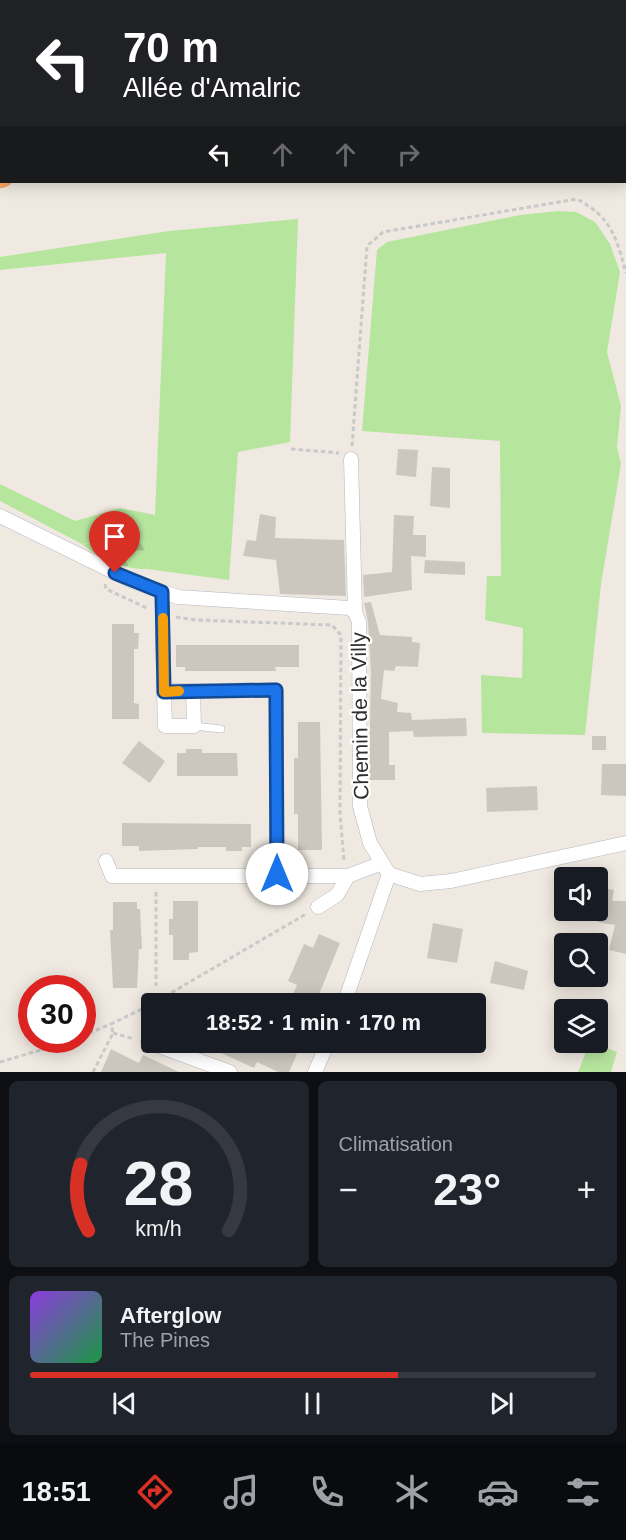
<!DOCTYPE html>
<html lang="fr">
<head>
<meta charset="utf-8">
<style>
  body { margin:0; font-family:Arial,sans-serif; background:#20242c; color:#f1f3f6; height:100vh; display:flex; flex-direction:column; font-size:22px; white-space:nowrap }
  * { box-sizing:border-box; margin:0 }
  p { font-size:20px; color:#9ea1a6 }
  .icon { flex:none; width:33px; height:33px; fill:none; stroke:currentColor; stroke-width:2; stroke-linecap:round; stroke-linejoin:round }
  .map { position:relative; height:1072px; overflow:hidden }
  .side { display:flex; flex-direction:column; gap:9px; padding:9px; background:#0d0f14; flex:1 }
  .side>* { flex:none }
  .banner { position:absolute; left:0px; top:0px; width:627px; height:183px; box-shadow:0 3px 15px #0003; background:#202124; color:#fff; overflow:hidden }
  .tools { position:absolute; left:554px; top:867px; display:grid; gap:12px }
  .tools a { display:grid; place-items:center; width:54px; height:54px; border-radius:6px; background:#171b24; box-shadow:0 3px 15px #0003; font-size:30px }
  .speed { position:absolute; left:18px; top:975px; display:flex; gap:12px; font-size:30px; font-weight:700; text-align:center }
  .speed>* { display:grid; place-content:center; width:78px; height:78px; border-radius:50%; background:#171b24; box-shadow:0 3px 15px #0003; line-height:1 }
  .speed .limit { border:9px solid #d22; background:#fff; color:#111 }
  .pin { position:absolute; display:grid; place-items:center; width:51px; height:51px; color:#fff; margin:-62px -26px; border-radius:50% 50% 50% 0; rotate:-45deg; box-shadow:0 0 6px #0007 }
  .pin .icon { rotate:45deg }
  .me { position:absolute; width:66px; margin:-33px; rotate:0deg; stroke-linejoin:round; filter:drop-shadow(0 0 4px #0008) }
  .turn { display:flex; align-items:center; gap:21px; height:126px; padding:0 24px; font-size:27px }
  .turn .icon { width:78px; height:78px; stroke-width:2.5 }
  .turn b { display:block; font-size:42px; line-height:51px }
  .lanes { display:flex; align-items:center; height:57px; padding:0 24px; background:#0003; justify-content:center; gap:30px; direction:ltr }
  .lanes .off { opacity:.35 }
  .big { font-size:45px; font-weight:600; line-height:1.1 }
  .side .tile { flex:1; display:flex; flex-direction:column; justify-content:center; gap:9px; min-width:0; padding:0 21px; border-radius:9px; background:#20242c }
  .side .dial { align-items:center; gap:0 }
  .dial svg { height:156px; overflow:visible; fill:none; stroke:#363941; stroke-width:7; stroke-linecap:round; text-anchor:middle }
  .dial text { fill:#f1f3f6; stroke:none }
  .song { display:flex; align-items:center; gap:18px }
  .cover { width:72px; height:72px; border-radius:9px; background:linear-gradient(135deg,hsl(270 70% 55%),hsl(140 70% 35%)) }
  .played { height:6px; border-radius:3px; background:linear-gradient(90deg,#d93025 65%,#363941 65%) }
  .keys { display:flex; justify-content:space-around; direction:ltr }
  .heat { display:flex; justify-content:space-between; align-items:center; font-size:33px; direction:ltr }
  .side .tiles { flex:1; display:grid; gap:9px; grid-template-columns:1fr 1fr }
  .tile:last-child { grid-column:span 2 }
  .trip { position:absolute; left:141px; top:993px; width:345px; height:60px; border-radius:6px; background:#171b24; box-shadow:0 3px 15px #0003; font-weight:600; line-height:60px; text-align:center }
  .dock { display:flex; height:96px; justify-content:space-around; align-items:center; background:#090b0e; color:#9ea1a6 }
  .dock .icon { width:42px; height:42px }
  .dock .on { color:#d93025 }
  .dock b { font-size:27px; color:#f1f3f6 }
  .map>svg:first-child { display:block }
  .grass { fill:#b6e59e }
  .forest { fill:url(#forest-firs) }
  .building { fill:#cbc7bf }
  .lines { fill:none; stroke-linecap:round; stroke-linejoin:round }
  .lane-casing { stroke:#b4b7c1; stroke-width:8 }
  .street-casing { stroke:#b4b7c1; stroke-width:15 }
  .highway-casing { stroke:#c9c9c9; stroke-width:27 }
  .path { stroke:#c9c9c9; stroke-width:3; stroke-dasharray:4.5 3; stroke-linecap:butt }
  .lane { stroke:#fff; stroke-width:7 }
  .street { stroke:#fff; stroke-width:14 }
  .highway { stroke:#ffa35c; stroke-width:26 }
  .route-casing { stroke:#114b97; stroke-width:15 }
  .route { stroke:#1a73e8; stroke-width:10 }
  .slow { stroke:#f59e0b; stroke-width:10 }
  .labels { text-anchor:middle; stroke-width:4.5; stroke-linejoin:round; paint-order:stroke }
  .street-label { font-size:21px; fill:#2e2e2e; stroke:#fff }
</style>
</head>
<body>
<div class="map">
<svg width="626" height="1072" viewBox="0 0 626 1072">
  <defs>
    <pattern id="forest-firs" width="22" height="20" patternUnits="userSpaceOnUse" patternTransform="scale(1.5)"><rect width="22" height="20" fill="#b6e59e"/><path d="M5 1l3.5 6h-7zM16 11l3.5 6h-7z" fill="#9dc588"/></pattern>
  </defs>
  <rect width="100%" height="100%" fill="#efe9e1"/>
  <path class="grass" d="M558,211L576,212L595,222L610,244L620,272L607,352L621,406L617,447L621,464L601,584L585,735L482,733L481,675L522,678L523,628L485,620L487,576H501L500,441L362,431L377,250L387,242L520,215Z
    M298,219L290,442L238,452L229,580L147,569L152,543L107,541L82,544L0,501V484L75,521L120,508L155,515L166,253L0,270V257L169,231Z
    M590,1042L617,1052L611,1072H578Z"/>
  <path class="forest" d="M107,541L152,543L147,569C125,570 99,559 82,544Z"/>
  <path class="building" d="M398,449L418,450L416,477L396,475Z
    M432,467L450,468V508L430,506Z
    M260,514L276,517L275,538L344,540L346,596L280,594L276,560L243,556L247,540L256,541Z
    M394,515L414,516L413,535H426V557L411,556L412,590L364,597L363,575L392,572Z
    M425,560L465,562V575L424,573Z
    M371,602L380,635L412,637V642L420,643L418,667L396,666L394,671L384,670L381,699L398,703L397,712L411,713L412,720L466,718L467,736L414,737L413,731L389,732V765H395V780H369L371,672L368,622L364,603Z
    M112,624H134V633H139L138,649H134V703L139,704V719H112Z
    M176,645H299V667H275L276,671H185V667H176Z
    M298,722H320L322,850H298V814H294V758H298Z
    M592,736H606V750H592Z
    M139,741L165,761L150,783L122,763Z
    M186,749H202V753H237L238,776H177V753H186Z
    M602,764H626V796L601,795Z
    M537,786L538,810L487,812L486,788Z
    M122,823L251,824V847H242V851H226V847H198V849L139,851V846H122Z
    M599,887L614,890L612,901H626V954L609,950L615,925L597,922Z
    M173,901H198V952L189,953V960H173V935H169V919H173Z
    M113,902H137V909H140L142,949H139L137,988H113L110,930H113Z
    M433,923L463,929L457,963L427,958Z
    M319,934L340,943L315,1004H289L297,985L288,981L304,944L313,948Z
    M495,961L528,971L524,990L490,983Z
    M197,1042H283L280,1049L297,1054L289,1072H278L257,1062L254,1068Z
    M111,1049L139,1063L143,1055L179,1072H101Z"/>
  <g class="lines">
    <g class="lane-casing">
      <path id="lane" d="M194,726L221,729"/>
    </g>
    <g class="street-casing">
      <path id="street" d="M351,459L355,612
        M0,516L134,582L178,597L349,608L355,612L359,622L360,806L370,843L389,874L420,884L451,881L626,843
        M162,592L164,691L276,690L277,874
        M164,691L165,726H194L193,691
        M106,861L112,876H348L382,863
        M318,907L337,895L348,876
        M344,1004L389,874
        M148,1042L230,1072
        M315,1072L328,1042"/>
    </g>
    <g class="highway-casing">
      <path id="highway" d="M0,136H2
        M0,175L2,174"/>
    </g>
    <path class="path" d="M352,446L367,246L383,232L577,199C612,218 616,237 626,273
      M291,449L339,453
      M105,584L106,589L147,608
      M176,617L196,620L332,625L341,635L340,814L344,860
      M156,892V986
      M152,1004L306,914
      M113,1033L134,1039
      M82,1036L111,1024
      M0,1062L75,1040
      M93,1072L113,1033L111,1024L152,1004"/>
    <use href="#lane" class="lane"/>
    <use href="#street" class="street"/>
    <use href="#highway" class="highway"/>
  </g>
  <g class="lines">
    <g class="route-casing">
      <path id="route" d="M115,573L162,592L164,692L276,690L277,874"/>
    </g>
    <use href="#route" class="route"/>
    <path class="slow" d="M163,618L164,692L179,691"/>
  </g>
  <g class="labels">
    <g class="street-label">
      <text transform="translate(360 716) rotate(-91)" y="7">Chemin de la Villy</text>
    </g>
  </g>
</svg>
<div class="tools">
<a><svg class="icon" aria-label="sound" viewBox="0 0 24 24"><path d="M4 9h4l5-4v14l-5-4H4zM17 9q2 3 0 6"/></svg></a>
<a><svg class="icon" aria-label="search" viewBox="0 0 24 24"><circle cx="10" cy="10" r="6"/><path d="M15 15l6 6"/></svg></a>
<a><svg class="icon" aria-label="layers" viewBox="0 0 24 24"><path d="M12 4l9 5-9 5-9-5zM3 14l9 5 9-5"/></svg></a>
</div>
<div class="speed"><div class="limit">30</div></div>
<div class="pin" style="left:115px;top:573px;background:#d93025"><svg class="icon" aria-label="arrive" viewBox="0 0 24 24"><path d="M6 21V4h12l-3 4 3 4H6"/></svg></div>
<svg class="me" style="left:277px;top:874px" viewBox="-20 -20 40 40"><circle r="19" fill="#fff"/><path d="M0-13L10 11 0 6-10 11z" fill="#1a73e8"/></svg>
<div class="trip">18:52 · 1 min · 170 m</div>
<div class="banner">
<div class="turn"><svg class="icon" aria-label="left" viewBox="0 0 24 24"><path d="M17 20v-9H6M10 6l-5 5 5 5"/></svg><div><b>70 m</b>Allée d'Amalric</div></div>
<div class="lanes"><svg class="icon" aria-label="left" viewBox="0 0 24 24"><path d="M17 20v-9H6M10 6l-5 5 5 5"/></svg><svg class="icon off" aria-label="ahead" viewBox="0 0 24 24"><path d="M12 20V5M6 11l6-6 6 6"/></svg><svg class="icon off" aria-label="ahead" viewBox="0 0 24 24"><path d="M12 20V5M6 11l6-6 6 6"/></svg><svg class="icon off" aria-label="right" viewBox="0 0 24 24"><path d="M7 20v-9h11M14 6l5 5-5 5"/></svg></div>
</div>
</div>
<section class="side">
<div class="tiles">
<div class="tile dial"><svg viewBox="0 0 100 80">
<path d="M14 69A42 42 0 1 1 86 69"/>
<path d="M14 69A42 42 0 0 1 10 35" stroke="#d93025"/>
<text x="50" y="56" font-size="32" font-weight="700">28</text>
<text x="50" y="72" font-size="11">km/h</text>
</svg></div>
<div class="tile"><p>Climatisation</p>
<div class="heat"><a>−</a><b class="big">23°</b><a>+</a></div>
</div>
<div class="tile">
<div class="song"><i class="cover"></i><div><b>Afterglow</b><p>The Pines</p></div></div>
<div class="played"></div>
<div class="keys"><svg class="icon" aria-label="previous" viewBox="0 0 24 24"><path d="M18 5L8 12l10 7zM5 5v14"/></svg><svg class="icon" aria-label="pause" viewBox="0 0 24 24"><path d="M8 5v14M16 5v14"/></svg><svg class="icon" aria-label="next" viewBox="0 0 24 24"><path d="M6 5l10 7-10 7zM19 5v14"/></svg></div>
</div>
</div>
</section>
<nav class="dock">
<b>18:51</b>
<svg class="icon on" aria-label="directions" viewBox="0 0 24 24"><path d="M12 3l9 9-9 9-9-9zM9 14v-3h6M13 9l2 2-2 2"/></svg>
<svg class="icon" aria-label="music" viewBox="0 0 24 24"><path d="M9 18V5l10-2v13"/><circle cx="6" cy="18" r="3"/><circle cx="16" cy="16" r="3"/></svg>
<svg class="icon" aria-label="phone" viewBox="0 0 24 24"><path d="M5 4h4l2 5-3 2q2 4 5 5l2-3 5 2v4C11 20 4 13 5 4z"/></svg>
<svg class="icon" aria-label="climate" viewBox="0 0 24 24"><path d="M12 3v18M4 7l16 10M4 17L20 7"/></svg>
<svg class="icon" aria-label="car" viewBox="0 0 24 24"><path d="M5 17H2v-5l4-1 3-4h7l3 4 3 1v5h-3M9 17h6M6 11h13"/><circle cx="7" cy="17" r="2"/><circle cx="17" cy="17" r="2"/></svg>
<svg class="icon" aria-label="filters" viewBox="0 0 24 24"><path d="M4 7h16M4 17h16"/><circle cx="9" cy="7" r="2"/><circle cx="15" cy="17" r="2"/></svg>
</nav>
</body>
</html>
